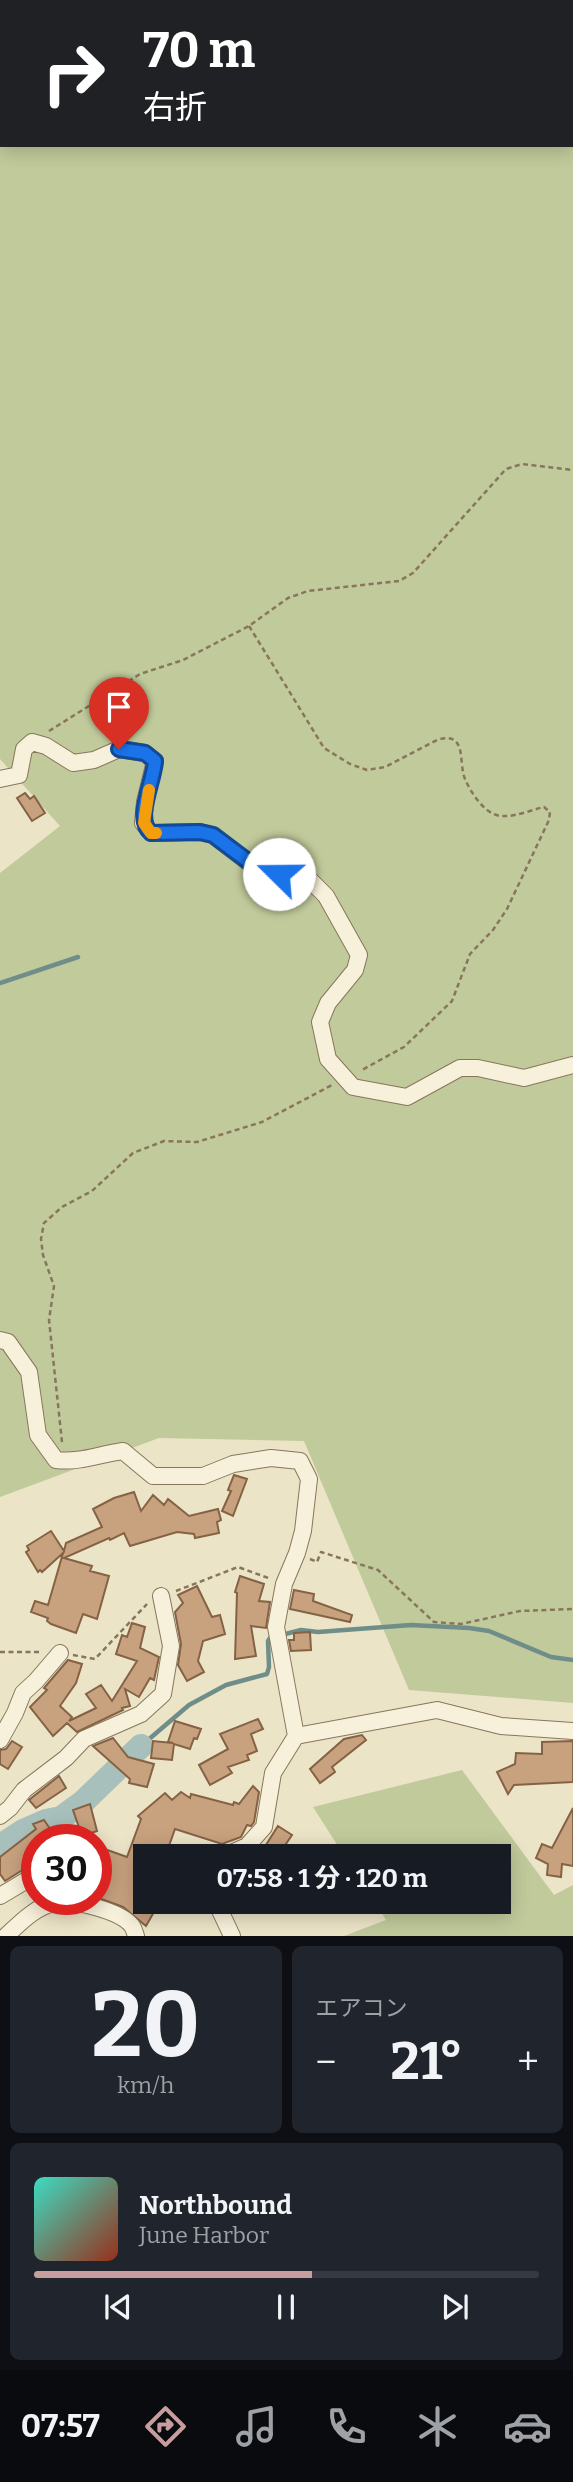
<!DOCTYPE html>
<html lang="ja">
<head>
<meta charset="utf-8">
<style>
  body { margin:0; font-family:Bitter,"Noto Sans JP",serif; background:#20242c; color:#f1f3f6; height:100vh; display:flex; flex-direction:column; font-size:26px; white-space:nowrap }
  * { box-sizing:border-box; margin:0 }
  p { font-size:23px; color:#9ea1a6 }
  .icon { flex:none; width:38px; height:38px; fill:none; stroke:currentColor; stroke-width:2; stroke-linecap:round; stroke-linejoin:round }
  .map { position:relative; height:1936px; overflow:hidden }
  .drawer { display:flex; flex-direction:column; gap:10px; padding:10px; background:#0d0f14; flex:1 }
  .drawer>* { flex:none }
  .banner { position:absolute; left:0px; top:0px; width:574px; height:147px; box-shadow:0 4px 18px #0003; background:#202124; color:#fff; overflow:hidden }
  .speed { position:absolute; left:21px; top:1824px; display:flex; gap:14px; font-size:35px; font-weight:700; text-align:center }
  .speed>* { display:grid; place-content:center; width:91px; height:91px; border-radius:50%; background:#171b24; box-shadow:0 4px 18px #0003; line-height:1 }
  .speed .limit { border:10px solid #d22; background:#fff; color:#111 }
  .pin { position:absolute; display:grid; place-items:center; width:60px; height:60px; color:#fff; margin:-72px -30px; border-radius:50% 50% 50% 0; rotate:-45deg; box-shadow:0 0 7px #0007 }
  .pin .icon { rotate:45deg }
  .me { position:absolute; width:77px; margin:-38px; rotate:292deg; stroke-linejoin:round; filter:drop-shadow(0 0 5px #0008) }
  .turn { display:flex; align-items:center; gap:24px; height:147px; padding:0 28px; font-size:32px }
  .turn .icon { width:91px; height:91px; stroke-width:2.5 }
  .turn b { display:block; font-size:49px; line-height:60px }
  .big { font-size:52px; font-weight:700; line-height:1.1 }
  .drawer .card { flex:1; display:flex; flex-direction:column; justify-content:center; gap:10px; min-width:0; padding:0 24px; border-radius:10px; background:#20242c }
  .drawer .dial { align-items:center; gap:0 }
  .dial b { font-size:91px; line-height:1 }
  .song { display:flex; align-items:center; gap:21px }
  .cover { width:84px; height:84px; border-radius:10px; background:linear-gradient(135deg,hsl(170 70% 55%),hsl(10 70% 35%)) }
  .played { height:7px; border-radius:4px; background:linear-gradient(90deg,#c79e9d 55%,#363941 55%) }
  .keys { display:flex; justify-content:space-around; direction:ltr }
  .heat { display:flex; justify-content:space-between; align-items:center; font-size:38px; direction:ltr }
  .drawer .tiles { flex:1; display:grid; gap:10px; grid-template-columns:1fr 1fr }
  .card:last-child { grid-column:span 2 }
  .trip { position:absolute; left:133px; top:1844px; width:378px; height:70px; border-radius:0px; background:#171b24; box-shadow:0 4px 18px #0003; font-weight:700; line-height:70px; text-align:center }
  .dock { display:flex; height:112px; justify-content:space-around; align-items:center; background:#090b0e; color:#9ea1a6 }
  .dock .icon { width:49px; height:49px }
  .dock .active { color:#c79e9d }
  .dock b { font-size:32px; color:#f1f3f6 }
  .map>svg:first-child { display:block }
  .green { fill:#c1ca9b; fill-rule:evenodd }
  .lines { fill:none; stroke-linecap:round; stroke-linejoin:round }
  .stream { stroke:#6f8e89; stroke-width:4.5 }
  .river { stroke:#a8c0bb; stroke-width:24 }
  .building { fill:#c8a27f; stroke:#856244; stroke-width:2 }
  .minor-casing { stroke:#87765d; stroke-width:18 }
  .path { stroke:#87765d; stroke-width:2.5; stroke-dasharray:5 3.5; stroke-linecap:butt }
  .minor { stroke:#f7f0da; stroke-width:16 }
  .route-casing { stroke:#114b97; stroke-width:18 }
  .route { stroke:#1a73e8; stroke-width:12 }
  .slow { stroke:#f59e0b; stroke-width:12 }
</style>
</head>
<body>
<div class="map">
<svg width="573" height="1936" viewBox="0 0 573 1936">
  <rect width="100%" height="100%" fill="#ece4c7"/>
  <path class="green" d="M0,0H573V1703L409,1690L304,1441L159,1438L0,1497V873L60,826L0,759ZM2,2H572V145H2Z
    M462,1770L554,1895L573,1885V1936H344L386,1920L375,1902H499V1857H345L313,1807Z"/>
  <g class="lines">
    <path class="stream" d="M0,983L78,957
      M141,1746L189,1705L226,1685L267,1674L269,1667L268,1641L270,1638L301,1630L318,1632L411,1625L469,1628L489,1631L551,1657L573,1660"/>
    <path class="river" d="M0,1846L23,1831L46,1821L61,1818L83,1802L141,1746"/>
  </g>
  <path class="building" d="M25,793L30,799L34,796L45,813L32,821L17,798Z
    M234,1475L247,1479L233,1516L222,1511L231,1491L228,1490Z
    M134,1492L141,1511L153,1495L164,1505L168,1499L189,1516L218,1509L221,1520L217,1522L219,1533L195,1538L194,1534L177,1532L130,1546L124,1533L110,1540L109,1538L64,1558L92,1566L90,1571L109,1576L97,1619L83,1614L76,1633L51,1624L47,1621L48,1618L31,1612L35,1601L48,1605L63,1553L42,1572L40,1570L38,1572L26,1552L29,1550L27,1546L51,1531L64,1551L66,1543L102,1527L93,1509L114,1498Z
    M240,1576L264,1584L259,1601L270,1602L266,1628L251,1626L256,1656L235,1659L237,1593L235,1592Z
    M197,1586L212,1617L220,1615L225,1634L203,1641L198,1661L204,1672L187,1681L178,1665L181,1644L175,1612L183,1603L178,1595Z
    M294,1590L314,1594L313,1601L352,1615L350,1622L290,1609Z
    M132,1623L145,1627L140,1648L159,1657L154,1680L150,1678L139,1697L125,1689L130,1706L122,1708L123,1710L77,1732L67,1723L53,1736L30,1707L47,1690L44,1688L68,1660L82,1664L76,1683L60,1706L72,1717L69,1721L96,1708L86,1694L101,1685L112,1701L137,1661L116,1654L122,1635L127,1637Z
    M310,1632L311,1650L291,1651L289,1640H294V1633Z
    M258,1719L263,1729L251,1734L257,1751L247,1755L249,1760L228,1767L232,1773L210,1785L199,1765L228,1749L220,1734Z
    M175,1721L201,1729L197,1739L194,1738L190,1749L174,1744L172,1760L151,1758L153,1741L173,1743L168,1742Z
    M362,1735L366,1740L332,1767L335,1772L320,1783L310,1769L344,1739Z
    M113,1738L128,1757L154,1764L147,1787L129,1783L130,1779L93,1746Z
    M12,1741L22,1747L8,1769L0,1764V1750L6,1749Z
    M573,1741V1782L514,1785L508,1794L497,1772L515,1764L516,1753L542,1754V1742Z
    M59,1776L66,1788L36,1808L29,1800Z
    M253,1786L259,1792L254,1822L251,1826L247,1825L241,1837L222,1844L175,1829L165,1857H145V1876L136,1902L154,1912L146,1926L123,1907L96,1897L103,1873L96,1870V1846L127,1857L141,1819L138,1816L165,1793L172,1800L181,1792L190,1798L191,1794L233,1805L234,1802L239,1804Z
    M90,1804L97,1831L82,1836L73,1810Z
    M573,1808V1866L562,1864L561,1877L547,1875L548,1864L536,1858L542,1844L552,1848Z
    M44,1820L57,1839H37V1856L30,1861L32,1864L5,1881L0,1874V1857L36,1829L33,1824Z
    M278,1826L292,1835L277,1857L264,1848Z"/>
  <g class="lines">
    <g class="minor-casing">
      <path id="minor" d="M0,779L19,775L24,749L32,742L46,746L73,763L94,760L119,749L145,753L155,761L145,802L143,823L151,833L200,832L213,835L252,865L279,874L306,876L326,896L359,955L355,970L328,1003L320,1022L328,1059L353,1087L407,1097L460,1068H478L524,1078L573,1065
        M0,1340L8,1342L29,1372L38,1435L56,1460C79,1463 100,1454 123,1451L153,1476H203L233,1464L271,1458L300,1461L309,1479L303,1531L297,1553L284,1584L276,1627L296,1736
        M0,1740L15,1713L23,1693L36,1681L60,1653
        M0,1816L10,1808L24,1790L66,1758L84,1739L141,1714L163,1694L171,1646L161,1596
        M222,1857L247,1846L264,1827L273,1773L296,1736L437,1710L501,1726L573,1731
        M0,1896L37,1874
        M216,1902L232,1936
        M6,1936C20,1923 36,1906 55,1903C73,1899 121,1911 132,1926C134,1929 135,1933 136,1936"/>
    </g>
    <path class="path" d="M249,626L324,748L350,764L367,770L385,767L437,740C468,730 458,763 465,779C471,793 486,816 502,816C515,817 531,810 544,807L550,812L549,820L507,909L493,930L470,954L452,1001L404,1047L360,1071
      M49,731L140,674L183,660L249,626L288,598L308,591L399,581L413,573L506,469L522,464L573,470
      M62,1442L49,1320L54,1286L43,1255L41,1239L44,1223L62,1207L92,1191L133,1153L164,1141L197,1142L262,1122L332,1085
      M310,1559L317,1562L321,1552L378,1570L434,1622L461,1624L520,1611L573,1609
      M176,1591L238,1567L271,1579
      M0,1652H42
      M73,1655L95,1659L147,1604"/>
    <use href="#minor" class="minor"/>
  </g>
  <g class="lines">
    <g class="route-casing">
      <path id="route" d="M119,749L145,753L155,761C154,781 134,819 151,833L200,832L213,835L253,865L279,874"/>
    </g>
    <use href="#route" class="route"/>
    <path class="slow" d="M149,790L144,823L151,833H156"/>
  </g>
</svg>
<div class="speed"><div class="limit">30</div></div>
<div class="pin" style="left:119px;top:749px;background:#d93025"><svg class="icon" aria-label="arrive" viewBox="0 0 24 24"><path d="M6 21V4h12l-3 4 3 4H6"/></svg></div>
<svg class="me" style="left:279px;top:874px" viewBox="-20 -20 40 40"><circle r="19" fill="#fff"/><path d="M0-13L10 11 0 6-10 11z" fill="#1a73e8"/></svg>
<div class="trip">07:58 · 1 分 · 120 m</div>
<div class="banner">
<div class="turn"><svg class="icon" aria-label="right" viewBox="0 0 24 24"><path d="M7 20v-9h11M14 6l5 5-5 5"/></svg><div><b>70 m</b>右折</div></div>
</div>
</div>
<section class="drawer">
<div class="tiles">
<div class="card dial"><b>20</b><p>km/h</p></div>
<div class="card"><p>エアコン</p>
<div class="heat"><a>−</a><b class="big">21°</b><a>+</a></div>
</div>
<div class="card">
<div class="song"><i class="cover"></i><div><b>Northbound</b><p>June Harbor</p></div></div>
<div class="played"></div>
<div class="keys"><svg class="icon" aria-label="previous" viewBox="0 0 24 24"><path d="M18 5L8 12l10 7zM5 5v14"/></svg><svg class="icon" aria-label="pause" viewBox="0 0 24 24"><path d="M8 5v14M16 5v14"/></svg><svg class="icon" aria-label="next" viewBox="0 0 24 24"><path d="M6 5l10 7-10 7zM19 5v14"/></svg></div>
</div>
</div>
</section>
<nav class="dock">
<b>07:57</b>
<svg class="icon active" aria-label="directions" viewBox="0 0 24 24"><path d="M12 3l9 9-9 9-9-9zM9 14v-3h6M13 9l2 2-2 2"/></svg>
<svg class="icon" aria-label="music" viewBox="0 0 24 24"><path d="M9 18V5l10-2v13"/><circle cx="6" cy="18" r="3"/><circle cx="16" cy="16" r="3"/></svg>
<svg class="icon" aria-label="phone" viewBox="0 0 24 24"><path d="M5 4h4l2 5-3 2q2 4 5 5l2-3 5 2v4C11 20 4 13 5 4z"/></svg>
<svg class="icon" aria-label="climate" viewBox="0 0 24 24"><path d="M12 3v18M4 7l16 10M4 17L20 7"/></svg>
<svg class="icon" aria-label="car" viewBox="0 0 24 24"><path d="M5 17H2v-5l4-1 3-4h7l3 4 3 1v5h-3M9 17h6M6 11h13"/><circle cx="7" cy="17" r="2"/><circle cx="17" cy="17" r="2"/></svg>
</nav>
</body>
</html>
